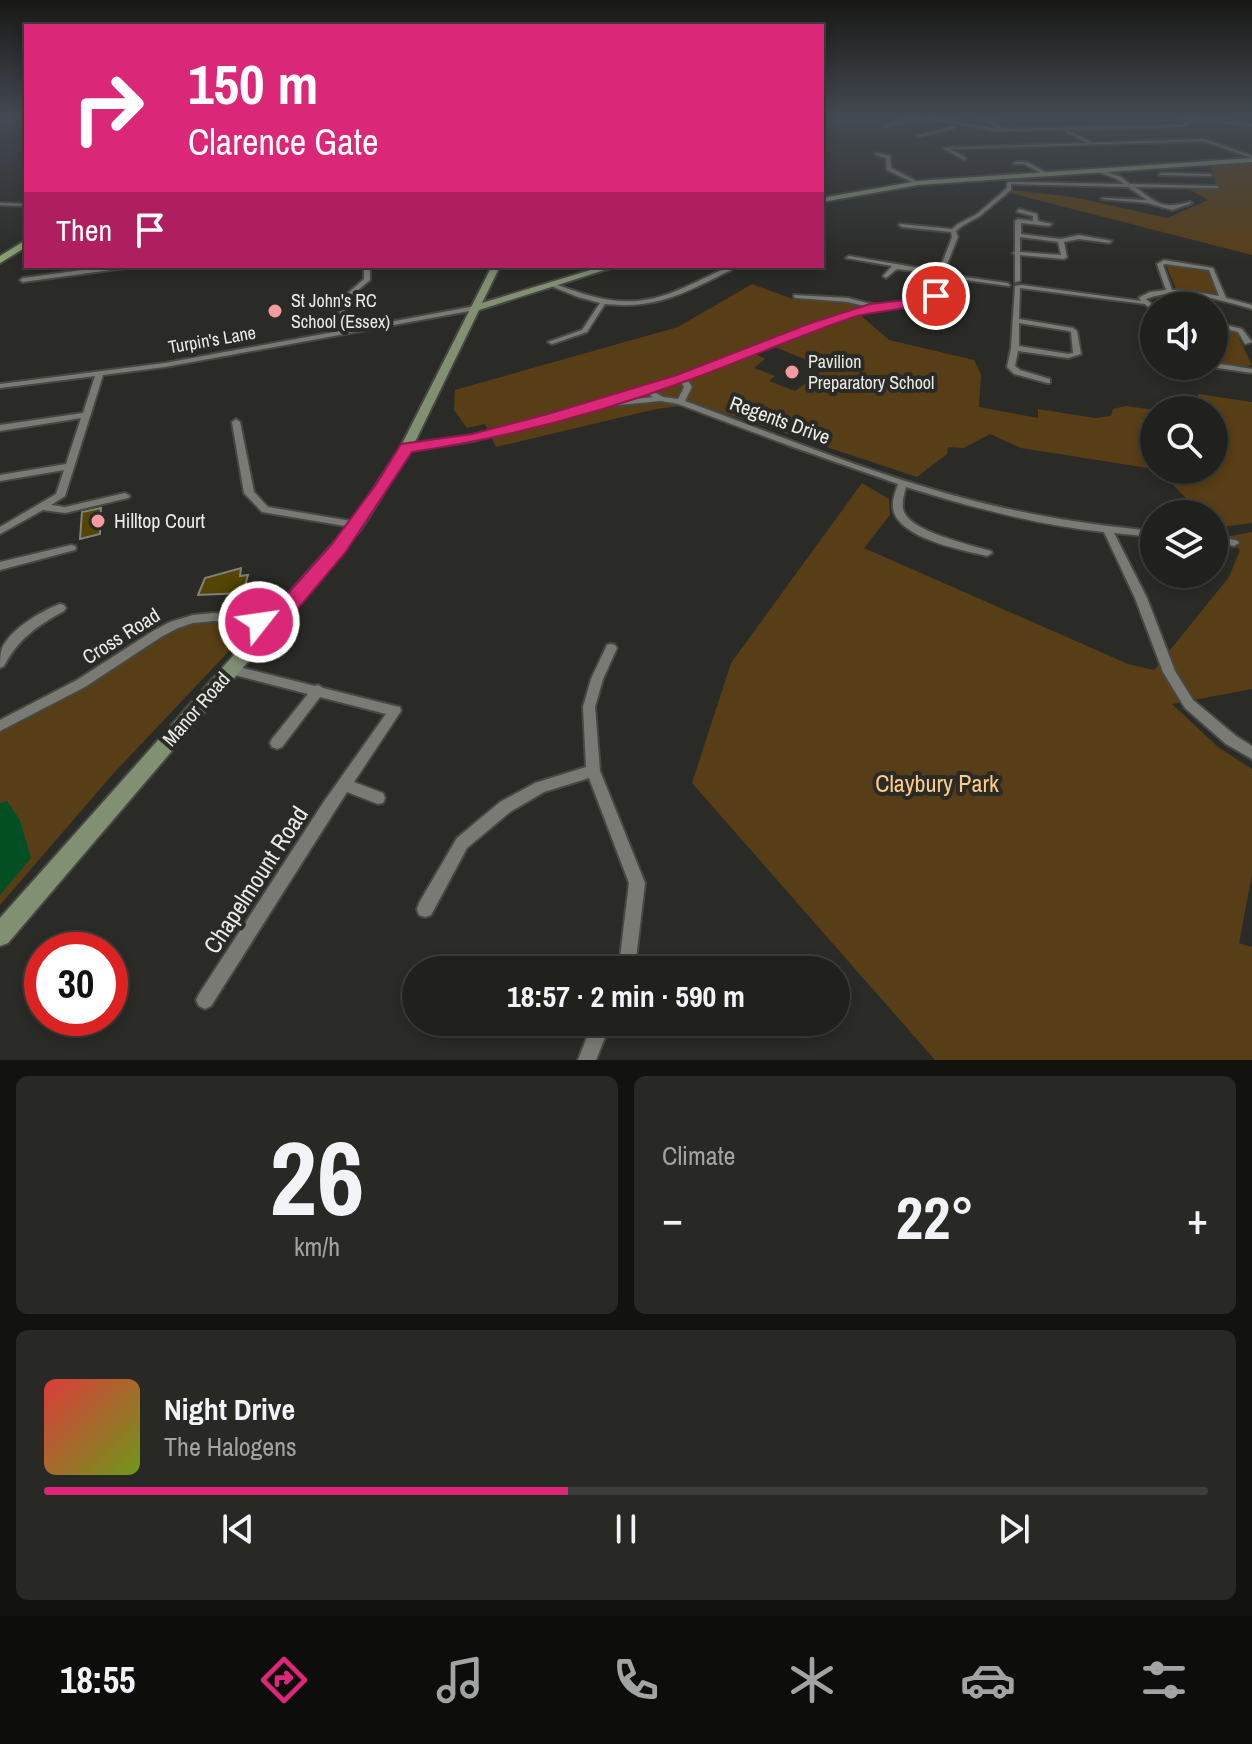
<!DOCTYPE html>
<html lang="en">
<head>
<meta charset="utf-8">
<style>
  body { margin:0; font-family:"Archivo Narrow",sans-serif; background:#282825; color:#f1f3f6; height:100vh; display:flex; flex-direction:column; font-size:30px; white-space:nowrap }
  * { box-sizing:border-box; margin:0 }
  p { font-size:26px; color:#a2a3a3 }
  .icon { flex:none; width:44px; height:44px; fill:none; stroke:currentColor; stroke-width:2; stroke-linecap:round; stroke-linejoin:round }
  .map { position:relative; height:1060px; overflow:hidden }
  .side { display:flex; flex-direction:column; gap:16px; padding:16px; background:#12120f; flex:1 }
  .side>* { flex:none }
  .hud { position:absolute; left:24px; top:24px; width:800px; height:244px; border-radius:0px; box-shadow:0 4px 12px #0003,0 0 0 2px #3d3e3b; background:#db2777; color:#fff; overflow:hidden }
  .fabs { position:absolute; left:1140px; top:292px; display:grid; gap:16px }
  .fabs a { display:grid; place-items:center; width:88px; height:88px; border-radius:50%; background:#20201c; box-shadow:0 4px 12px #0003,0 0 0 2px #3d3e3b; font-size:40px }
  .speed { position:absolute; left:24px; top:932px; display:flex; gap:16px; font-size:40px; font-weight:700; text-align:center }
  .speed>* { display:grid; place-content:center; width:104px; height:104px; border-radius:50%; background:#20201c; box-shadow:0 4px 12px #0003,0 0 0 2px #3d3e3b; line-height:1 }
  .speed .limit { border:12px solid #d22; background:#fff; color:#111 }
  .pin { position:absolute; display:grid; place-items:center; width:68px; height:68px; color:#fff; margin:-34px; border:4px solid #fff; border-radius:50%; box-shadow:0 2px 8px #0007 }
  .me { position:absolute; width:88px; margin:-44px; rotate:60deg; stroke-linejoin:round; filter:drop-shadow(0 0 6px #0008) }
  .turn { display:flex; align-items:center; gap:28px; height:168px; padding:0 32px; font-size:36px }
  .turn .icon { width:104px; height:104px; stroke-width:2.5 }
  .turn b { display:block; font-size:56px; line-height:68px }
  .then { display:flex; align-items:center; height:76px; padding:0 32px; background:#0003; gap:16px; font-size:30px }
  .big { font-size:60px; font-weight:700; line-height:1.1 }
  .side .widget { flex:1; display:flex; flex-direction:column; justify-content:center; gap:12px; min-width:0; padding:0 28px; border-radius:12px; background:#282825 }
  .side .dial { align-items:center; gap:0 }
  .dial b { font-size:104px; line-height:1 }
  .song { display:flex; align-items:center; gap:24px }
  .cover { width:96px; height:96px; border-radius:12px; background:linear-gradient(135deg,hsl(0 70% 55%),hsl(80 70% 35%)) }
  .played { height:8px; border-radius:4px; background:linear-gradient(90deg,#db2777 45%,#3d3e3b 45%) }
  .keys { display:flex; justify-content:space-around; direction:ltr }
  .heat { display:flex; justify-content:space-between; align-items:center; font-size:44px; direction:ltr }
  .side .tiles { flex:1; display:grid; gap:16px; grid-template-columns:1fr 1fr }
  .widget:last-child { grid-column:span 2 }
  .trip { position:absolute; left:402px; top:956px; width:448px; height:80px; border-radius:40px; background:#20201c; box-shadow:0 4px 12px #0003,0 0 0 2px #3d3e3b; font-weight:700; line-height:80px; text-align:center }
  .tabs { display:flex; height:128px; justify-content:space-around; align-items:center; background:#0d0d0b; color:#a2a3a3 }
  .tabs .icon { width:56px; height:56px }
  .tabs .on { color:#db2777 }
  .tabs b { font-size:36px; color:#f1f3f6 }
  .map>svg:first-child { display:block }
  .green { fill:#583e16; fill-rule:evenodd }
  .water { fill:#034f24 }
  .building { fill:#554504; stroke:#82817b; stroke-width:2 }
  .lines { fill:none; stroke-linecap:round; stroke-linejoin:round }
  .street-casing { stroke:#474743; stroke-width:4 }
  .secondary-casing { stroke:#474743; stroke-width:4 }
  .primary-casing { stroke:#474743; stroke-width:4 }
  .street { fill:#7a7a75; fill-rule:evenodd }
  .secondary { fill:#829072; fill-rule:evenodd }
  .primary { fill:#8aa670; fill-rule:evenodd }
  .route { fill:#db2777; stroke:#8e194d; stroke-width:2 }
  .poi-dot { fill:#f49b9f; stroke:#2a2b26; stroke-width:3 }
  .labels { text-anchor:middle; stroke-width:8; stroke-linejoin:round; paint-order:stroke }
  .far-poi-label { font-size:18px; fill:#eaeae7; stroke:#2a2b26; text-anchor:start }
  .far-street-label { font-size:18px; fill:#eaeae7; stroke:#2a2b26 }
  .street-label { font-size:20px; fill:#eaeae7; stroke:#2a2b26 }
  .poi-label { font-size:20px; fill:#eaeae7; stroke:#2a2b26; text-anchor:start }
  .near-park-label { font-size:24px; fill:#fdcb86; stroke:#2a2b26 }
  .near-street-label { font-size:24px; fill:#eaeae7; stroke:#2a2b26 }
</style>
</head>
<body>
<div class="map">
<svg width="1252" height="1060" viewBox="0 0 1252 1060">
  <rect width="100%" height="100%" fill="#2a2b26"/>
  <path class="green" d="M1252,160V255L1006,192L1012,190L1073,197L1167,218L1208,200L1187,188H1217L1210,163Z
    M1172,264L1206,269L1217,294L1176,289L1166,265Z
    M752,284L790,298L865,305L857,312L889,340L974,360L981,374L979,407L1038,418V409L1095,418L1111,416L1113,409L1126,406L1154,410V469L1021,448L990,434L964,448L948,447L947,454L917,477L697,404L656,409L496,447L485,424L467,428L454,410L455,390L678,327ZM775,347L826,368L795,391L769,381L775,376L754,368L765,359L756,354Z
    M1214,326L1236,332L1252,365L1245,367L1214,362Z
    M1198,394L1252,402V523L1214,528V514H1201L1159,470H1214V410H1202Z
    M862,483L889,499L890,515L864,548L1128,664L1154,670L1229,577L1240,550L1225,537L1252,532V689L1172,704L1218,747L1252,769V874L1239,943L1252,947V1060H935L692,783L731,663Z
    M201,621L236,625L246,633L112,775L0,905V733L79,691L169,632Z"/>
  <path class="water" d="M7,801L20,820L31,858L0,895V803Z"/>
  <path class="building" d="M101,508L100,534L80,539L82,512Z
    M241,568L240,576L248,575L243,593L198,595L205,578Z"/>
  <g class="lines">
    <g class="street-casing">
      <path id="street" d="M26,117V119H20L21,118Z
        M916,117H924L997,129H999L980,117H984L1004,129L1183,125L1190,119L1180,117L1252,124V126L1194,119L1184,127L997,131L920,118L885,127L883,126Z
        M954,126L955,128L919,137L917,136Z
        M822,127L824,130L822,131Z
        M1067,130L1093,143L1204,139L1252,156V158L1204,141L950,149L966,158L964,160L943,148L1087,143L1067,132Z
        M876,153L890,156L891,168L920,183L916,184L887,170L886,158L876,155Z
        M1015,162H1027L1049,174L1045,175L1024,164H1013Z
        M1098,169L1121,177L1130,184L1217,186L1219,187L1217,188L1135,187C1158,203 1160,210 1190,202L1192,203L1172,210L1148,203L1101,199L1103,198L1147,200L1128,187L1011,184V190L980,216L962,226L956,231L958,237L945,269L950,270L957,276L1007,283L1010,285L1009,286L951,278L944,280L939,296C920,309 895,304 873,309C808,325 750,360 687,379L692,387L685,401C799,443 913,491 1033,514C1073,522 1113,527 1154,531V537L1114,533L1147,598L1175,671L1193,700L1236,736L1252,746V759L1226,744L1185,708L1163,672L1135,598L1104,532C1037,525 970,507 906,487C904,494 901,504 904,512C912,532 971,545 991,551L992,553L987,556C962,550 908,540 895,515C890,505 895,493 898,484L793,447L678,404L661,401L619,405L615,403L619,401L653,397L644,392L557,419L473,441L406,451L402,448L406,445L473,435L551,415L692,372L813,325L868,307L848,302L796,298L794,297V295L848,298L875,305L925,299L933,295L938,278L928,273L897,269L886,278L883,276L892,266L846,258L849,256L931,270L940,269L952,237L951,232L902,227L899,225L900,224L952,229L958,224L977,214L1007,188V183L1009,182L1124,184L1117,179L1096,171ZM937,272L946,273L949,275L944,276L936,273ZM680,381L684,387L678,399L663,397L651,390Z
        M1161,173L1210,174L1212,175L1210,176L1159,175Z
        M0,203L26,204V206L0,205Z
        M1019,209L1037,214L1038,221L1052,224L1049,226L1021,223V234L1061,239L1079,235L1112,241L1109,243L1079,239L1064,242L1067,257L1064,259L1020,255V281L1015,282V254L1013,253L1015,252V221L1018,219L1033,221V216L1017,212ZM1020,237L1058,242L1061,255L1020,252Z
        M1164,260L1213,268L1226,298L1252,305V309C1221,300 1177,286 1146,299L1154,306V312L1145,304L1020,288L1019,319L1073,328L1077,331L1081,354L1068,358L1018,351L1015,366L1020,370L1050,379V383H1047L1014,374L1007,367L1011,348L1015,286L1022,285L1141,301L1139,298L1140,297L1150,292L1166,290L1157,264ZM1165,264L1209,270L1219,296L1196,292L1172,290L1163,265ZM1019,323L1069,331L1071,332L1073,353L1068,354L1019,346Z
        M112,266H128L125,268L23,282L20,280L23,278Z
        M364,266H370V280L343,303L352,329L475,306L478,308L475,310L165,367L103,375L65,496L51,505L65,507L125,493L130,496L128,498L65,513L43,510L0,534V527L56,494L64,470L0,481V475L66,464L81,418L0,431V425L83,413L95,376L0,388V384L165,363L345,330L337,303L364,279Z
        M729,267L731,268V270C687,292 656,310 605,304L587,332L552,344L548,342L582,330L600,303L578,297L551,286V284H555C603,302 635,310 683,288C698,282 713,273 729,267Z
        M1214,322L1242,329L1252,342L1245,344L1238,332L1214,326Z
        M1214,363L1252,369V373L1211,367L1214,366Z
        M236,419L240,422L254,492L268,507L357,522L361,523L362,525L361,527L357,528L262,512L244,493L232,422Z
        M1214,535L1238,541L1239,543L1234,546L1214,541Z
        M71,545L75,546L76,548L75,550L0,570V562Z
        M60,604L64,605L66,608L64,611C37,626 19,638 4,666L0,668C0,661 0,654 2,648C11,629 41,611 60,604Z
        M214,613L239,615L271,621L275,622L277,625L275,628L271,629L239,623L214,621L193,623L178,628L161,637L85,687L0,731V720L77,680L153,631L170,622L193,615Z
        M611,644L615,645L617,648L603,679L595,707L600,771L645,883L636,959L632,970H615L620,958L629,883L589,778L544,792L510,812L467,848L431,915L425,917L419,915L417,909L419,903L457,838L500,802L535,783L586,767L583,707L591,679L607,645Z
        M231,665L315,686L318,685L323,688L395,706L400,707L401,711L354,782L383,793L385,798L383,803L378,804L347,792L211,1006L205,1009L199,1006L196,1000L199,994L323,803L386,714L320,697L282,747L277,749L272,747L270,743L272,739L308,694L227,673L225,670L227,667Z
        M593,1022H611L596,1060H578Z"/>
    </g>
    <g class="secondary-casing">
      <path id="secondary" d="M1252,158V162L918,185L822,202V198L918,181Z
        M492,266H500L482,303L604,266H617L479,310L412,448L362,528L8,943L0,946V918L352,522L400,448Z"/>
    </g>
    <g class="primary-casing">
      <path id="primary" d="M26,240V247L0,263V256Z"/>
    </g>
    <use href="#street" class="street"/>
    <use href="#secondary" class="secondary"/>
    <use href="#primary" class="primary"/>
  </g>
  <linearGradient id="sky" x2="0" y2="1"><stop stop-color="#171815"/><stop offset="0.44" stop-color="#444a52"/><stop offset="1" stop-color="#444a52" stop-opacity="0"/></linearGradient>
  <rect width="1252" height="265" fill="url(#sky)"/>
  <path class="route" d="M936,293L942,296C926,309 877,310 854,317C798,336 744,360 689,380C600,413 506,438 412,452L345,553L279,631C269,634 261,631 252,628L249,622L252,617H267L332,544L377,483L401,444L472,434L548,414L677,375L811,323L870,304L924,298Z"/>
  <g class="poi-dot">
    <circle cx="275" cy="311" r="8"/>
    <circle cx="792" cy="372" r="8"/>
    <circle cx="98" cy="521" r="8"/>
  </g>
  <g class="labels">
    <g class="far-poi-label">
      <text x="291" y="307">St John's RC<tspan x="291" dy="21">School (Essex)</tspan></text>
      <text x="808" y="368">Pavilion<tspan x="808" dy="21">Preparatory School</tspan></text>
    </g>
    <g class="far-street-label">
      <text transform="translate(212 340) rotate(-10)" y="6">Turpin's Lane</text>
    </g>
    <g class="street-label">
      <text transform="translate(780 420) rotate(20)" y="7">Regents Drive</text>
      <text transform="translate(121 636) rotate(-32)" y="7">Cross Road</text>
      <text transform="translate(196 709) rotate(-49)" y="7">Manor Road</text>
    </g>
    <g class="poi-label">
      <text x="114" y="528">Hilltop Court</text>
    </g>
    <g class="near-park-label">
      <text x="937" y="792">Claybury Park</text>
    </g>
    <g class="near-street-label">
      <text transform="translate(256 880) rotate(-57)" y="8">Chapelmount Road</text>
    </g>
  </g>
</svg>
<div class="fabs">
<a><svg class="icon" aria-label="sound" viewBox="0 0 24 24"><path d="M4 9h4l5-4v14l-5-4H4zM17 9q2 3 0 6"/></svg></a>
<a><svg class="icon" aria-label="search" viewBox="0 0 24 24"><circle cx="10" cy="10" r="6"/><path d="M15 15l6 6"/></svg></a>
<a><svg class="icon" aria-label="layers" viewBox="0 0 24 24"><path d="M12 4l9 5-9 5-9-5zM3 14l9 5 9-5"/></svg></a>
</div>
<div class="speed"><div class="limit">30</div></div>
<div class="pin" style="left:936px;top:296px;background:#d93025"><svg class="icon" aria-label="arrive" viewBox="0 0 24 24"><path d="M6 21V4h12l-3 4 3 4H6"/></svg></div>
<svg class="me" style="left:259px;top:622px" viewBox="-20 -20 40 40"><circle r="17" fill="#db2777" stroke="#fff" stroke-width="3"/><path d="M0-11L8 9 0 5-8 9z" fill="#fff"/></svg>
<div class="trip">18:57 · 2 min · 590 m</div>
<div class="hud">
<div class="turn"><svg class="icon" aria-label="right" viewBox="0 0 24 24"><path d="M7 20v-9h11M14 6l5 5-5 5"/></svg><div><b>150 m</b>Clarence Gate</div></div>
<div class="then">Then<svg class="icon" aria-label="arrive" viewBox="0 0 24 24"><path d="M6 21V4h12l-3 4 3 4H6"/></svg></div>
</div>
</div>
<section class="side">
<div class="tiles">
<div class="widget dial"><b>26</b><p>km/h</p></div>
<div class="widget"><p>Climate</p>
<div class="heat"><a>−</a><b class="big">22°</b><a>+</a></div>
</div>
<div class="widget">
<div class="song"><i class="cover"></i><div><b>Night Drive</b><p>The Halogens</p></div></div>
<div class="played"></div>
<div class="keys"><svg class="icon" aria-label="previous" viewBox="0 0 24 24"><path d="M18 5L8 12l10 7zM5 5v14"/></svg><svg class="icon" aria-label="pause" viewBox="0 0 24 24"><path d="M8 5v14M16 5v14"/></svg><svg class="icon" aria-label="next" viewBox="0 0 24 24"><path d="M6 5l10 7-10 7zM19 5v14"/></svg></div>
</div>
</div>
</section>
<nav class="tabs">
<b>18:55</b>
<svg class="icon on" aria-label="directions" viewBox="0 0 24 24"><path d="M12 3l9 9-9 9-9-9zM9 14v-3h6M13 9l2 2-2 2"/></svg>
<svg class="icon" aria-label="music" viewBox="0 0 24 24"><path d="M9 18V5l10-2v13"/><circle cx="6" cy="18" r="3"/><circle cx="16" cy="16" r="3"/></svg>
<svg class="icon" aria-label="phone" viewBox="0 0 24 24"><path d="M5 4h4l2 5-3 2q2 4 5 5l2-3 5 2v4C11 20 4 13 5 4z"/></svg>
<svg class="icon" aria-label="climate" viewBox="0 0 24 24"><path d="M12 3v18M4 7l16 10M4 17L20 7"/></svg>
<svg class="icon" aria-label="car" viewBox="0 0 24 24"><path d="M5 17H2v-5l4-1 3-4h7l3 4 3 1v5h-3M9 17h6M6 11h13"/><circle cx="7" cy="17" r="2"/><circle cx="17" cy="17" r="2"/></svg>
<svg class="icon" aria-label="filters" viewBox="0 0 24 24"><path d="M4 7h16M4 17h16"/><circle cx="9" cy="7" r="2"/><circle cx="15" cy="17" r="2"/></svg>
</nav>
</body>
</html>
